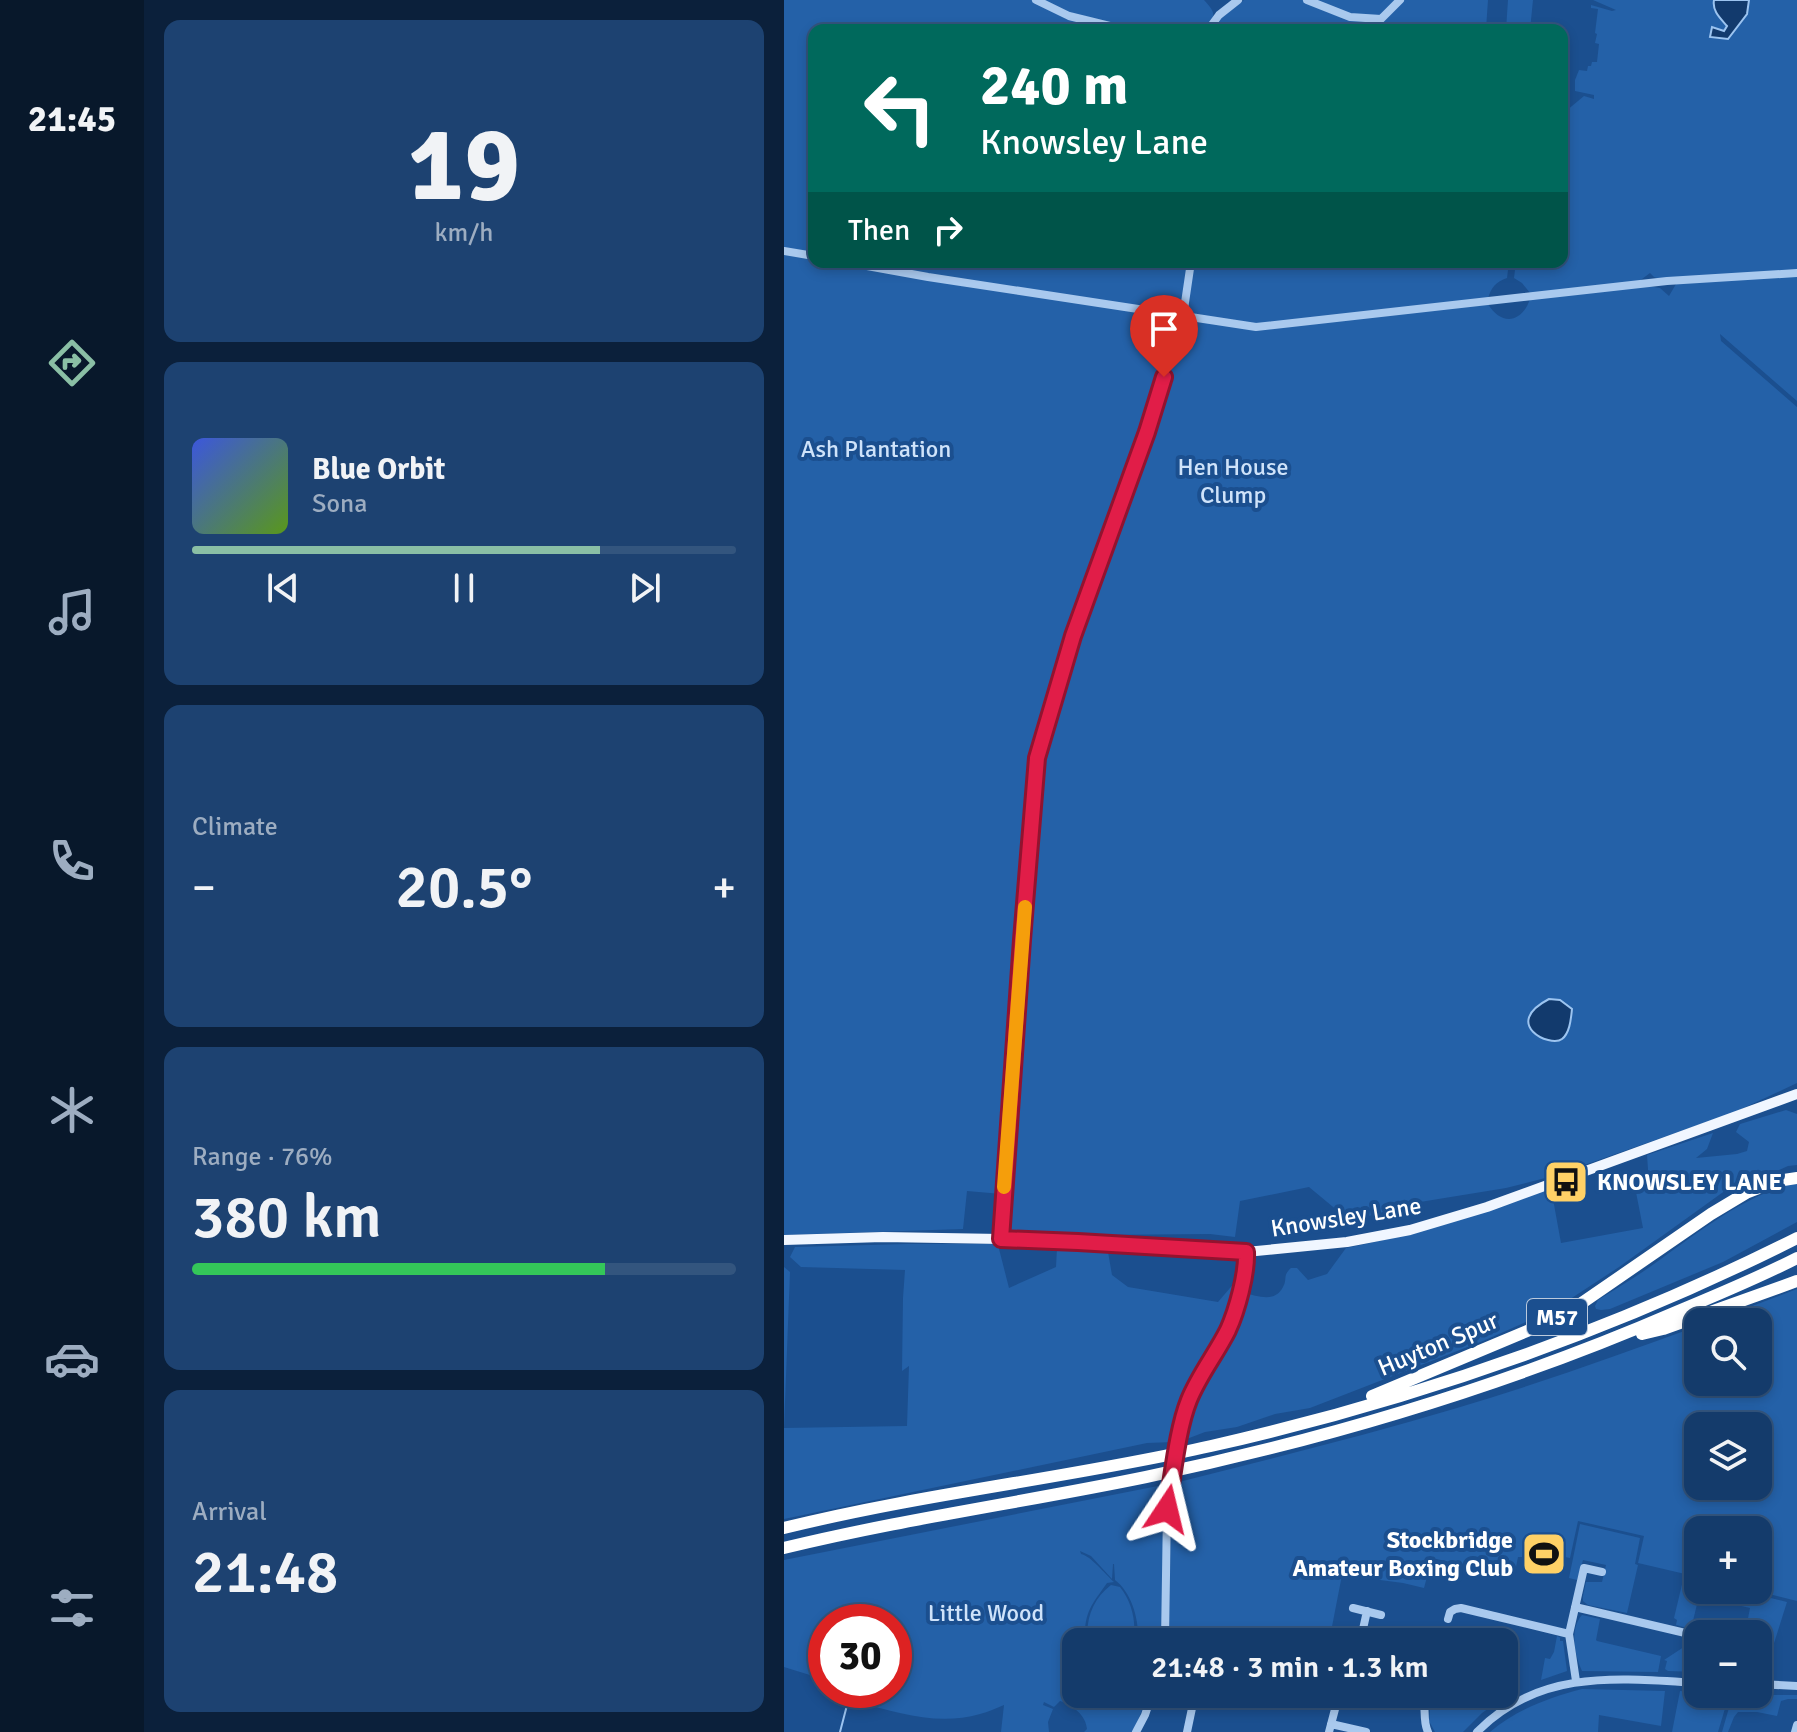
<!DOCTYPE html>
<html lang="en">
<head>
<meta charset="utf-8">
<style>
  body { margin:0; font-family:Signika,sans-serif; background:#1d4271; color:#f1f3f6; height:100vh; display:flex; flex-direction:column; font-size:30px; white-space:nowrap }
  * { box-sizing:border-box; margin:0 }
  p { font-size:26px; color:#9dadc1 }
  .icon { flex:none; width:44px; height:44px; fill:none; stroke:currentColor; stroke-width:2; stroke-linecap:round; stroke-linejoin:round }
  .map { position:relative; flex:1; overflow:hidden }
  .sheet { display:flex; flex-direction:column; gap:20px; padding:20px; background:#0b203b; width:640px }
  .sheet>* { flex:none }
  .hud { position:absolute; left:24px; top:24px; width:760px; height:244px; border-radius:16px; box-shadow:0 4px 12px #0003,0 0 0 2px #33557e; background:#00695c; color:#fff; overflow:hidden }
  .buttons { position:absolute; left:900px; top:1308px; display:grid; gap:16px }
  .buttons a { display:grid; place-items:center; width:88px; height:88px; border-radius:16px; background:#143b6b; box-shadow:0 4px 12px #0003,0 0 0 2px #33557e; font-size:40px }
  .speed { position:absolute; left:24px; top:1604px; display:flex; gap:16px; font-size:40px; font-weight:700; text-align:center }
  .speed>* { display:grid; place-content:center; width:104px; height:104px; border-radius:50%; background:#143b6b; box-shadow:0 4px 12px #0003,0 0 0 2px #33557e; line-height:1 }
  .speed .limit { border:12px solid #d22; background:#fff; color:#111 }
  .pin { position:absolute; display:grid; place-items:center; width:68px; height:68px; color:#fff; margin:-82px -34px; border-radius:50% 50% 50% 0; rotate:-45deg; box-shadow:0 0 8px #0007 }
  .pin .icon { rotate:45deg }
  .me { position:absolute; width:88px; margin:-44px; rotate:10deg; stroke-linejoin:round; filter:drop-shadow(0 0 6px #0008) }
  .turn { display:flex; align-items:center; gap:28px; height:168px; padding:0 40px; font-size:36px }
  .turn .icon { width:104px; height:104px; stroke-width:2.5 }
  .turn b { display:block; font-size:56px; line-height:68px }
  .then { display:flex; align-items:center; height:76px; padding:0 40px; background:#0003; gap:16px; font-size:30px }
  .big { font-size:60px; font-weight:600; line-height:1.1 }
  .sheet .card { flex:1; display:flex; flex-direction:column; justify-content:center; gap:12px; min-width:0; padding:0 28px; border-radius:16px; background:#1d4271 }
  .sheet .dial { align-items:center; gap:0 }
  .dial b { font-size:104px; line-height:1 }
  .song { display:flex; align-items:center; gap:24px }
  .cover { width:96px; height:96px; border-radius:12px; background:linear-gradient(135deg,hsl(230 70% 55%),hsl(90 70% 35%)) }
  .played { height:8px; border-radius:4px; background:linear-gradient(90deg,#8abfa5 75%,#33557e 75%) }
  .keys { display:flex; justify-content:space-around; direction:ltr }
  .heat { display:flex; justify-content:space-between; align-items:center; font-size:44px; direction:ltr }
  .charge { height:12px; border-radius:6px; background:linear-gradient(90deg,#34c759 76%,#33557e 0) }
  .trip { position:absolute; left:278px; top:1628px; width:456px; height:80px; border-radius:16px; background:#143b6b; box-shadow:0 4px 12px #0003,0 0 0 2px #33557e; font-weight:600; line-height:80px; text-align:center }
  main { display:flex; flex:1; min-height:0 }
  .dock { display:flex; flex-direction:column; width:144px; justify-content:space-around; align-items:center; background:#08182b; color:#9dadc1 }
  .dock .icon { width:56px; height:56px }
  .dock .current { color:#8abfa5 }
  .dock b { font-size:36px; color:#f1f3f6 }
  .map>svg:first-child { display:block }
  .green { fill:#2461a8; fill-rule:evenodd }
  .water { fill:#123a6d; stroke:#9cc4f0; stroke-width:2 }
  .lines { fill:none; stroke-linecap:round; stroke-linejoin:round }
  .stream { stroke:#9cc4f0; stroke-width:2 }
  .minor { stroke:#a9c9ee; stroke-width:8 }
  .major { stroke:#f0f6ff; stroke-width:10 }
  .highway { stroke:#fff; stroke-width:12 }
  .minor-bridge { stroke:#a9c9ee; stroke-width:8 }
  .route-casing { stroke:#92132f; stroke-width:20 }
  .route { stroke:#e11d48; stroke-width:14 }
  .slow { stroke:#f59e0b; stroke-width:14 }
  .labels { text-anchor:middle; stroke-width:8; stroke-linejoin:round; paint-order:stroke }
  .shield { fill:#1b4f8f; stroke:#bbcadd; stroke-width:2 }
  .shield-label { font-size:22px; font-weight:bold; fill:#fff }
  .park-label { font-size:24px; fill:#cfe3fa; stroke:#1b4f8f }
  .poi-label { font-size:24px; font-weight:bold; fill:#fff; stroke:#1b4f8f; text-anchor:start }
  .street-label { font-size:24px; fill:#fff; stroke:#1b4f8f }
</style>
</head>
<body>
<main>
<nav class="dock">
<b>21:45</b>
<svg class="icon current" aria-label="directions" viewBox="0 0 24 24"><path d="M12 3l9 9-9 9-9-9zM9 14v-3h6M13 9l2 2-2 2"/></svg>
<svg class="icon" aria-label="music" viewBox="0 0 24 24"><path d="M9 18V5l10-2v13"/><circle cx="6" cy="18" r="3"/><circle cx="16" cy="16" r="3"/></svg>
<svg class="icon" aria-label="phone" viewBox="0 0 24 24"><path d="M5 4h4l2 5-3 2q2 4 5 5l2-3 5 2v4C11 20 4 13 5 4z"/></svg>
<svg class="icon" aria-label="climate" viewBox="0 0 24 24"><path d="M12 3v18M4 7l16 10M4 17L20 7"/></svg>
<svg class="icon" aria-label="car" viewBox="0 0 24 24"><path d="M5 17H2v-5l4-1 3-4h7l3 4 3 1v5h-3M9 17h6M6 11h13"/><circle cx="7" cy="17" r="2"/><circle cx="17" cy="17" r="2"/></svg>
<svg class="icon" aria-label="filters" viewBox="0 0 24 24"><path d="M4 7h16M4 17h16"/><circle cx="9" cy="7" r="2"/><circle cx="15" cy="17" r="2"/></svg>
</nav>
<section class="sheet">
<div class="card dial"><b>19</b><p>km/h</p></div>
<div class="card">
<div class="song"><i class="cover"></i><div><b>Blue Orbit</b><p>Sona</p></div></div>
<div class="played"></div>
<div class="keys"><svg class="icon" aria-label="previous" viewBox="0 0 24 24"><path d="M18 5L8 12l10 7zM5 5v14"/></svg><svg class="icon" aria-label="pause" viewBox="0 0 24 24"><path d="M8 5v14M16 5v14"/></svg><svg class="icon" aria-label="next" viewBox="0 0 24 24"><path d="M6 5l10 7-10 7zM19 5v14"/></svg></div>
</div>
<div class="card"><p>Climate</p>
<div class="heat"><a>−</a><b class="big">20.5°</b><a>+</a></div>
</div>
<div class="card"><p>Range · 76%</p><b class="big">380 km</b><div class="charge"></div></div>
<div class="card"><p>Arrival</p><b class="big">21:48</b></div>
</section>
<div class="map">
<svg width="1013" height="1732" viewBox="0 0 1013 1732">
  <rect width="100%" height="100%" fill="#1b4f8f"/>
  <path class="green" d="M0,0H420C433,14 431,15 422,30H30V254L0,248Z
    M460,0H704L702,29L708,30H658L622,27V29L634,30H426L436,19Z
    M724,0H749L746,30H722Z
    M809,0H930C928,11 936,18 943,26L940,31L944,39L965,0H1013V401L936,334L937,341L1013,407V1083L951,1112L769,1176L722,1188L636,1202L566,1221L525,1187L456,1201L451,1237L426,1234L307,1235L228,1232L225,1226L220,1224L218,1194L183,1191L179,1229L0,1235V254L30,259V262H47L96,271L77,262H725L723,278C712,282 707,287 704,299L458,329H461L704,304C717,326 738,323 746,299L864,286L876,288L885,296L892,284L870,277L866,273L854,282L747,294L738,283L730,278L732,262H778V111H782L800,96L810,99V95L791,91V80L795,70L803,71L804,66H807L808,62H813L815,44L811,43L813,34L811,33L814,9L807,8V5L828,11L832,10Z
    M1002,1110L1013,1114V1165L1004,1166L977,1178L942,1190L835,1267L771,1309L699,1341L526,1408L491,1414L453,1427L421,1432L400,1440C403,1425 405,1410 412,1397C429,1362 452,1332 460,1293C474,1296 491,1303 499,1287C504,1278 498,1276 507,1268H513L524,1280L543,1274L562,1248C632,1235 699,1212 767,1188L777,1243L859,1228L851,1187L865,1183L863,1155L929,1133L923,1149L912,1158L953,1154L963,1151L965,1142L952,1132L956,1124Z
    M1013,1182V1222L939,1262L826,1309L817,1310L812,1309L811,1306L814,1300C835,1287 857,1274 877,1259C920,1228 961,1196 1013,1182Z
    M123,1244H211L214,1245L225,1288L272,1267L273,1248L292,1251L324,1252L328,1275L344,1287L434,1302L452,1281L441,1325L410,1374L397,1402L389,1442L363,1443L0,1519V1267L6,1272L0,1428L123,1426L125,1366L118,1371L119,1298L121,1270L17,1267L6,1257L11,1247Z
    M1013,1289V1601L969,1590H974V1530H914V1577L854,1563L860,1536L794,1521L786,1558L781,1557L782,1549L742,1540L738,1557H734L730,1577L648,1558L640,1588L619,1583L558,1575L545,1642H402L385,1638L387,1510L391,1483C485,1459 580,1436 673,1408C754,1384 834,1355 914,1326V1382H974V1322H926ZM914,1426H974V1486H914Z
    M384,1484L379,1636L354,1639C355,1620 348,1593 331,1580L330,1564H329L328,1579L307,1556L296,1551L297,1554C307,1556 321,1574 330,1582L323,1583C306,1607 300,1613 301,1642H292V1683L279,1688L292,1686V1694H360L364,1696L349,1732H300L303,1729C302,1715 288,1705 276,1701L270,1707L260,1702L259,1705L269,1709L264,1722L265,1732H217L220,1705C212,1708 204,1712 196,1714C154,1726 114,1713 74,1702L76,1690H110V1622H42V1680L0,1667V1560Z
    M796,1524L856,1538L851,1564L854,1565L843,1613L804,1605L799,1601V1596L802,1582H818L822,1565L799,1560L793,1580L785,1578Z
    M900,1576L914,1580V1590H954L1003,1602L980,1675L974,1676V1634H961L966,1608L915,1596L907,1629L892,1625L893,1620L890,1618Z
    M327,1585L336,1587C348,1602 353,1623 349,1642H304C301,1619 309,1599 327,1585Z
    M798,1615L816,1619L812,1640L813,1641L877,1656L874,1672L798,1671C791,1656 785,1629 798,1615Z
    M773,1636L777,1638H776V1641H779L783,1671L757,1680L761,1658L766,1659L770,1652Z
    M909,1641L914,1642V1672L884,1671L881,1669L883,1661L880,1660Z
    M798,1689L881,1691L877,1726L815,1715L814,1732H706C734,1709 764,1698 798,1689Z
    M896,1691L945,1695L934,1732H888Z
    M974,1692L987,1695H1013V1699H1004L997,1701L993,1716L973,1712H954L950,1717L944,1732H938L949,1694H974Z
    M672,1694H711L721,1697L698,1713L679,1732H651L645,1721L646,1709L666,1701Z"/>
  <path class="water" d="M930,0H965L963,14L944,39L926,37L928,27L940,31L943,26C936,18 928,11 930,0Z
    M765,999L776,1000L788,1009C787,1018 786,1033 778,1039C766,1048 717,1024 765,999Z"/>
  <g class="lines">
    <path class="stream" d="M56,1732L67,1690"/>
    <path class="minor" d="M252,0L285,16L342,30
      M523,0L566,17L597,19L616,0
      M424,30L435,15L454,0
      M585,30L597,19
      M0,251L30,256
      M61,262L144,277L472,327L883,281L1013,273
      M399,316L407,262
      M217,1239L236,969L253,758L289,636L373,404L397,316
      M399,1420C408,1387 429,1361 443,1331C453,1310 462,1275 462,1252
      M791,1607L914,1636
      M569,1608L597,1615
      M664,1619L666,1612L671,1609L677,1608L785,1634
      M381,1642L383,1509
      M581,1642L579,1629L583,1611
      M619,1642V1640
      M792,1681L785,1634L800,1568L818,1572
      M974,1684L1013,1686
      M638,1694C643,1707 638,1720 644,1732
      M547,1724L582,1732
      M352,1732L361,1715L368,1694
      M403,1732L411,1694
      M545,1732L555,1694
      M693,1732C755,1669 833,1678 914,1683
      M1011,1732L1013,1725"/>
    <path class="major" d="M0,1240L99,1237L217,1239L294,1242L462,1252L563,1242L626,1230L703,1207L1013,1094"/>
    <path class="highway" d="M858,1334L879,1329L1013,1281
      M588,1396L748,1329L792,1307L927,1214L962,1193L993,1181L1013,1178
      M0,1528C141,1493 286,1478 427,1446C630,1400 828,1331 1013,1238
      M0,1548C119,1519 241,1502 362,1477C543,1439 721,1386 892,1312C933,1295 974,1278 1013,1258"/>
    <path class="minor-bridge" d="M383,1509L399,1420"/>
  </g>
  <g class="lines">
    <g class="route-casing">
      <path id="route" d="M380,377L363,432L289,636L253,758L238,940L217,1239L294,1242L462,1252C463,1274 453,1310 444,1330C432,1354 415,1375 405,1400C393,1430 389,1476 383,1509"/>
    </g>
    <use href="#route" class="route"/>
    <path class="slow" d="M220,1187L241,907"/>
  </g>
  <defs>
    <g id="bus-square" transform="scale(2.3)"><rect x="-9" y="-9" width="18" height="18" rx="4" fill="#ffd166" stroke="#1b4f8f"/><path d="M-5-6H5V4H4V6H2V4H-2V6H-4V4H-5ZM-3.5-4V0h7V-4ZM-3.5 1.2v1.5H-2V1.2ZM2 1.2v1.5H3.5V1.2Z" fill="#111"/></g>
    <g id="stadium-square" transform="scale(2.3)"><rect x="-9" y="-9" width="18" height="18" rx="4" fill="#ffd166" stroke="#1b4f8f"/><path d="M0-5a6.5 5 0 1 0 0 10a6.5 5 0 1 0 0-10ZM-3.5-1.8h7v3.6h-7Z" fill="#111"/></g>
  </defs>
  <g fill-rule="evenodd">
    <use href="#bus-square" x="782" y="1182"/>
    <use href="#stadium-square" x="760" y="1554"/>
  </g>
  <g class="labels">
    <rect class="shield" x="743" y="1299" width="60" height="36" rx="6"/>
    <g class="shield-label">
      <text x="773" y="1325">M57</text>
    </g>
    <g class="park-label">
      <text x="92" y="457">Ash Plantation</text>
      <text x="449" y="475">Hen House<tspan x="449" dy="28">Clump</tspan></text>
      <text x="202" y="1621">Little Wood</text>
    </g>
    <g class="poi-label">
      <text x="813" y="1190">KNOWSLEY LANE</text>
      <text x="729" y="1548" text-anchor="end">Stockbridge<tspan x="729" dy="28">Amateur Boxing Club</tspan></text>
    </g>
    <g class="street-label">
      <text transform="translate(562 1217) rotate(-9)" y="8">Knowsley Lane</text>
      <text transform="translate(654 1344) rotate(-23)" y="8">Huyton Spur</text>
    </g>
  </g>
</svg>
<div class="buttons">
<a><svg class="icon" aria-label="search" viewBox="0 0 24 24"><circle cx="10" cy="10" r="6"/><path d="M15 15l6 6"/></svg></a>
<a><svg class="icon" aria-label="layers" viewBox="0 0 24 24"><path d="M12 4l9 5-9 5-9-5zM3 14l9 5 9-5"/></svg></a>
<a>+</a>
<a>−</a>
</div>
<div class="speed"><div class="limit">30</div></div>
<div class="pin" style="left:380px;top:377px;background:#d93025"><svg class="icon" aria-label="arrive" viewBox="0 0 24 24"><path d="M6 21V4h12l-3 4 3 4H6"/></svg></div>
<svg class="me" style="left:383px;top:1509px" viewBox="-20 -20 40 40"><path d="M0-17L14 15 0 8-14 15z" fill="#e11d48" stroke="#fff" stroke-width="4"/></svg>
<div class="trip">21:48 · 3 min · 1.3 km</div>
<div class="hud">
<div class="turn"><svg class="icon" aria-label="left" viewBox="0 0 24 24"><path d="M17 20v-9H6M10 6l-5 5 5 5"/></svg><div><b>240 m</b>Knowsley Lane</div></div>
<div class="then">Then<svg class="icon" aria-label="right" viewBox="0 0 24 24"><path d="M7 20v-9h11M14 6l5 5-5 5"/></svg></div>
</div>
</div>
</main>
</body>
</html>
